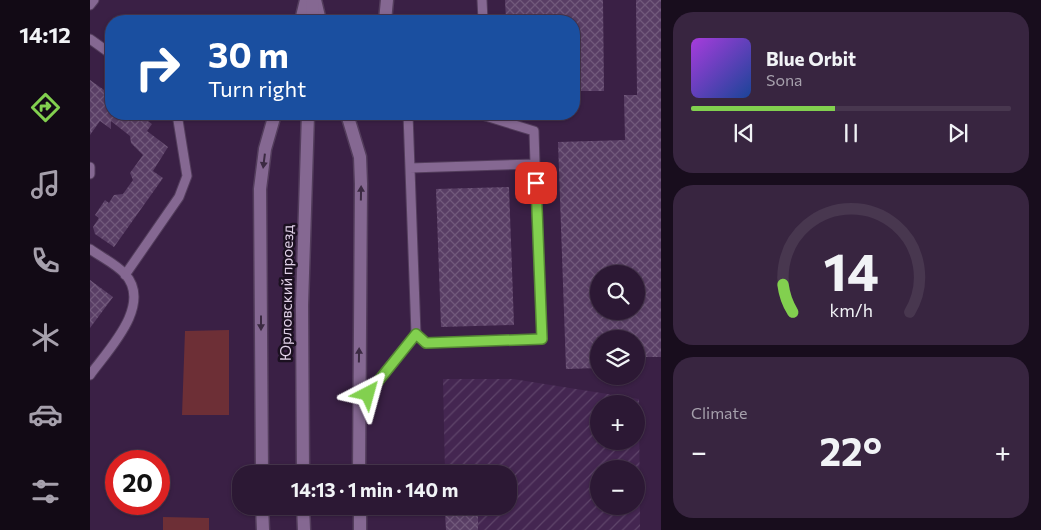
<!DOCTYPE html>
<html lang="en">
<head>
<meta charset="utf-8">
<style>
  body { margin:0; font-family:Commissioner,sans-serif; background:#382540; color:#f1f3f6; height:100vh; display:flex; flex-direction:column; font-size:19px; white-space:nowrap }
  * { box-sizing:border-box; margin:0 }
  p { font-size:16px; color:#a6a0ac }
  .icon { flex:none; width:28px; height:28px; fill:none; stroke:currentColor; stroke-width:2; stroke-linecap:round; stroke-linejoin:round }
  .map { position:relative; flex:1; overflow:hidden }
  .side { display:flex; flex-direction:column; gap:12px; padding:12px; background:#180d1d; width:380px }
  .side>* { flex:none }
  .hud { position:absolute; left:15px; top:15px; width:475px; height:105px; border-radius:20px; box-shadow:0 1px 4px #0004,0 0 0 1px #48374f; background:#1a4fa0; color:#fff; overflow:hidden }
  .fabs { position:absolute; left:500px; top:265px; display:grid; gap:10px }
  .fabs a { display:grid; place-items:center; width:55px; height:55px; border-radius:50%; background:#2c1834; box-shadow:0 1px 4px #0004,0 0 0 1px #48374f; font-size:25px }
  .speed { position:absolute; left:15px; top:450px; display:flex; gap:10px; font-size:25px; font-weight:700; text-align:center }
  .speed>* { display:grid; place-content:center; width:65px; height:65px; border-radius:50%; background:#2c1834; box-shadow:0 1px 4px #0004,0 0 0 1px #48374f; line-height:1 }
  .speed .limit { border:8px solid #d22; background:#fff; color:#111 }
  .pin { position:absolute; display:grid; place-items:center; width:42px; height:42px; color:#fff; margin:-21px; border-radius:10px; box-shadow:0 2px 8px #0006 }
  .me { position:absolute; width:55px; margin:-28px; rotate:39deg; stroke-linejoin:round; filter:drop-shadow(0 0 4px #0008) }
  .turn { display:flex; align-items:center; gap:18px; height:105px; padding:0 20px; font-size:22px }
  .turn .icon { width:65px; height:65px; stroke-width:2.5 }
  .turn b { display:block; font-size:35px; line-height:42px }
  .big { font-size:38px; font-weight:700; line-height:1.1 }
  .side .tile { flex:1; display:flex; flex-direction:column; justify-content:center; gap:8px; min-width:0; padding:0 18px; border-radius:20px; background:#382540 }
  .side .dial { align-items:center; gap:0 }
  .dial svg { height:130px; overflow:visible; fill:none; stroke:#48374f; stroke-width:7; stroke-linecap:round; text-anchor:middle }
  .dial text { fill:#f1f3f6; stroke:none }
  .song { display:flex; align-items:center; gap:15px }
  .cover { width:60px; height:60px; border-radius:8px; background:linear-gradient(135deg,hsl(280 70% 55%),hsl(220 70% 35%)) }
  .played { height:5px; border-radius:2px; background:linear-gradient(90deg,#82d04f 45%,#48374f 45%) }
  .keys { display:flex; justify-content:space-around; direction:ltr }
  .heat { display:flex; justify-content:space-between; align-items:center; font-size:28px; direction:ltr }
  .trip { position:absolute; left:142px; top:465px; width:285px; height:50px; border-radius:20px; background:#2c1834; box-shadow:0 1px 4px #0004,0 0 0 1px #48374f; font-weight:700; line-height:50px; text-align:center }
  main { display:flex; flex:1; min-height:0 }
  .tabs { display:flex; flex-direction:column; width:90px; justify-content:space-around; align-items:center; background:#120a15; color:#a6a0ac }
  .tabs .icon { width:35px; height:35px }
  .tabs .current { color:#82d04f }
  .tabs b { font-size:22px; color:#f1f3f6 }
  .map>svg:first-child { display:block }
  .industrial { fill:url(#industrial-furrows); fill-rule:evenodd }
  .pitch { fill:#6d2f36 }
  .building { fill:url(#building-cross-hatch); fill-rule:evenodd }
  .lines { fill:none; stroke-linecap:round; stroke-linejoin:round }
  .service-casing { stroke:#533d5c; stroke-width:11 }
  .minor-casing { stroke:#533d5c; stroke-width:15 }
  .secondary-casing { stroke:#533d5c; stroke-width:15 }
  .service { stroke:#856892; stroke-width:9 }
  .minor { stroke:#856892; stroke-width:12 }
  .secondary { stroke:#856892; stroke-width:12 }
  .oneway { fill:#3b2a42 }
  .route-casing { stroke:#548733; stroke-width:12 }
  .route { stroke:#82d04f; stroke-width:9 }
  .labels { text-anchor:middle; stroke-width:5; stroke-linejoin:round; paint-order:stroke }
  .street-label { font-size:15px; fill:#e2d2e9; stroke:#1b1020 }
</style>
</head>
<body>
<main>
<nav class="tabs">
<b>14:12</b>
<svg class="icon current" aria-label="directions" viewBox="0 0 24 24"><path d="M12 3l9 9-9 9-9-9zM9 14v-3h6M13 9l2 2-2 2"/></svg>
<svg class="icon" aria-label="music" viewBox="0 0 24 24"><path d="M9 18V5l10-2v13"/><circle cx="6" cy="18" r="3"/><circle cx="16" cy="16" r="3"/></svg>
<svg class="icon" aria-label="phone" viewBox="0 0 24 24"><path d="M5 4h4l2 5-3 2q2 4 5 5l2-3 5 2v4C11 20 4 13 5 4z"/></svg>
<svg class="icon" aria-label="climate" viewBox="0 0 24 24"><path d="M12 3v18M4 7l16 10M4 17L20 7"/></svg>
<svg class="icon" aria-label="car" viewBox="0 0 24 24"><path d="M5 17H2v-5l4-1 3-4h7l3 4 3 1v5h-3M9 17h6M6 11h13"/><circle cx="7" cy="17" r="2"/><circle cx="17" cy="17" r="2"/></svg>
<svg class="icon" aria-label="filters" viewBox="0 0 24 24"><path d="M4 7h16M4 17h16"/><circle cx="9" cy="7" r="2"/><circle cx="15" cy="17" r="2"/></svg>
</nav>
<div class="map">
<svg width="571" height="530" viewBox="0 0 571 530">
  <defs>
    <pattern id="industrial-furrows" width="10" height="10" patternUnits="userSpaceOnUse" patternTransform="scale(1.25)"><rect width="10" height="10" fill="#442651"/><path d="M-1 1l2-2M0 10L10 0M9 11l2-2" fill="none" stroke="#5f456a"/></pattern>
    <pattern id="building-cross-hatch" width="8" height="8" patternUnits="userSpaceOnUse" patternTransform="scale(1.25)"><rect width="8" height="8" fill="#593e65"/><path d="M0 0l8 8M0 8l8-8" fill="none" stroke="#71597b"/></pattern>
  </defs>
  <rect width="100%" height="100%" fill="#3a2045"/>
  <path class="industrial" d="M353,379H423L549,399L550,530H356L355,506H419V474H355ZM509,404H546V441H509ZM509,469H546V506H509Z"/>
  <path class="pitch" d="M139,330V415H92L95,331Z
    M73,517L119,518V530H73Z"/>
  <path class="building" d="M415,0H513L514,91H484V21H416Z
    M546,0H571V357H546V339H509V368L476,369L468,142L535,140L534,95H547ZM509,274H546V311H509Z
    M0,80L21,95V114H48L62,124L57,131L78,147L63,171L73,178L24,247L5,234L3,227L9,218L5,215L15,200L19,203L24,195L33,194L43,180L40,173L53,155L41,143L40,136L21,121V129L10,121L0,135Z
    M419,187L424,325L351,327L346,189Z
    M0,280L23,297L0,328Z
    M355,510H388V530H356Z"/>
  <g class="lines">
    <g class="service-casing">
      <path id="service" d="M392,0L393,21
        M0,5L4,0
        M0,39L21,54
        M389,114L444,131L445,164
        M0,167V174
        M320,168L445,164L452,339L336,343L326,334
        M0,249C11,257 26,264 35,274C63,305 18,350 0,375
        M35,275L89,197L97,176L87,114
        M268,405L326,334L318,114"/>
    </g>
    <g class="minor-casing">
      <path id="minor" d="M225,0L230,21
        M211,21L216,0
        M295,21L297,0
        M257,114L270,157L271,184L269,474
        M172,474L170,189L175,149L185,114
        M172,506L173,530
        M270,506V530"/>
    </g>
    <g class="secondary-casing">
      <path id="secondary" d="M222,21L223,0
        M213,474L212,305L218,114
        M213,506L214,530"/>
    </g>
    <use href="#service" class="service"/>
    <use href="#minor" class="minor"/>
    <use href="#secondary" class="secondary"/>
  </g>
  <defs><path id="oneway-solid" d="M-6-.8H1V-3.2L6.5 0L1 3.2V.8H-6Z" transform="scale(1.25)"/></defs>
  <g class="oneway">
    <use href="#oneway-solid" transform="translate(174 161) rotate(97)"/>
    <use href="#oneway-solid" transform="translate(271 193) rotate(-89)"/>
    <use href="#oneway-solid" transform="translate(171 323) rotate(90)"/>
    <use href="#oneway-solid" transform="translate(269 355) rotate(-89)"/>
  </g>
  <g class="lines">
    <g class="route-casing">
      <path id="route" d="M278,394L326,334L336,343L452,339L446,183"/>
    </g>
    <use href="#route" class="route"/>
  </g>
  <g class="labels">
    <g class="street-label">
      <text transform="translate(197 293) rotate(-89)" y="5">Юрловский проезд</text>
    </g>
  </g>
</svg>
<div class="fabs">
<a><svg class="icon" aria-label="search" viewBox="0 0 24 24"><circle cx="10" cy="10" r="6"/><path d="M15 15l6 6"/></svg></a>
<a><svg class="icon" aria-label="layers" viewBox="0 0 24 24"><path d="M12 4l9 5-9 5-9-5zM3 14l9 5 9-5"/></svg></a>
<a>+</a>
<a>−</a>
</div>
<div class="speed"><div class="limit">20</div></div>
<div class="pin" style="left:446px;top:183px;background:#d93025"><svg class="icon" aria-label="arrive" viewBox="0 0 24 24"><path d="M6 21V4h12l-3 4 3 4H6"/></svg></div>
<svg class="me" style="left:278px;top:394px" viewBox="-20 -20 40 40"><path d="M0-17L14 15 0 8-14 15z" fill="#82d04f" stroke="#fff" stroke-width="4"/></svg>
<div class="trip">14:13 · 1 min · 140 m</div>
<div class="hud">
<div class="turn"><svg class="icon" aria-label="right" viewBox="0 0 24 24"><path d="M7 20v-9h11M14 6l5 5-5 5"/></svg><div><b>30 m</b>Turn right</div></div>
</div>
</div>
<section class="side">
<div class="tile">
<div class="song"><i class="cover"></i><div><b>Blue Orbit</b><p>Sona</p></div></div>
<div class="played"></div>
<div class="keys"><svg class="icon" aria-label="previous" viewBox="0 0 24 24"><path d="M18 5L8 12l10 7zM5 5v14"/></svg><svg class="icon" aria-label="pause" viewBox="0 0 24 24"><path d="M8 5v14M16 5v14"/></svg><svg class="icon" aria-label="next" viewBox="0 0 24 24"><path d="M6 5l10 7-10 7zM19 5v14"/></svg></div>
</div>
<div class="tile dial"><svg viewBox="0 0 100 80">
<path d="M14 69A42 42 0 1 1 86 69"/>
<path d="M14 69A42 42 0 0 1 8 52" stroke="#82d04f"/>
<text x="50" y="56" font-size="32" font-weight="700">14</text>
<text x="50" y="72" font-size="11">km/h</text>
</svg></div>
<div class="tile"><p>Climate</p>
<div class="heat"><a>−</a><b class="big">22°</b><a>+</a></div>
</div>
</section>
</main>
</body>
</html>
